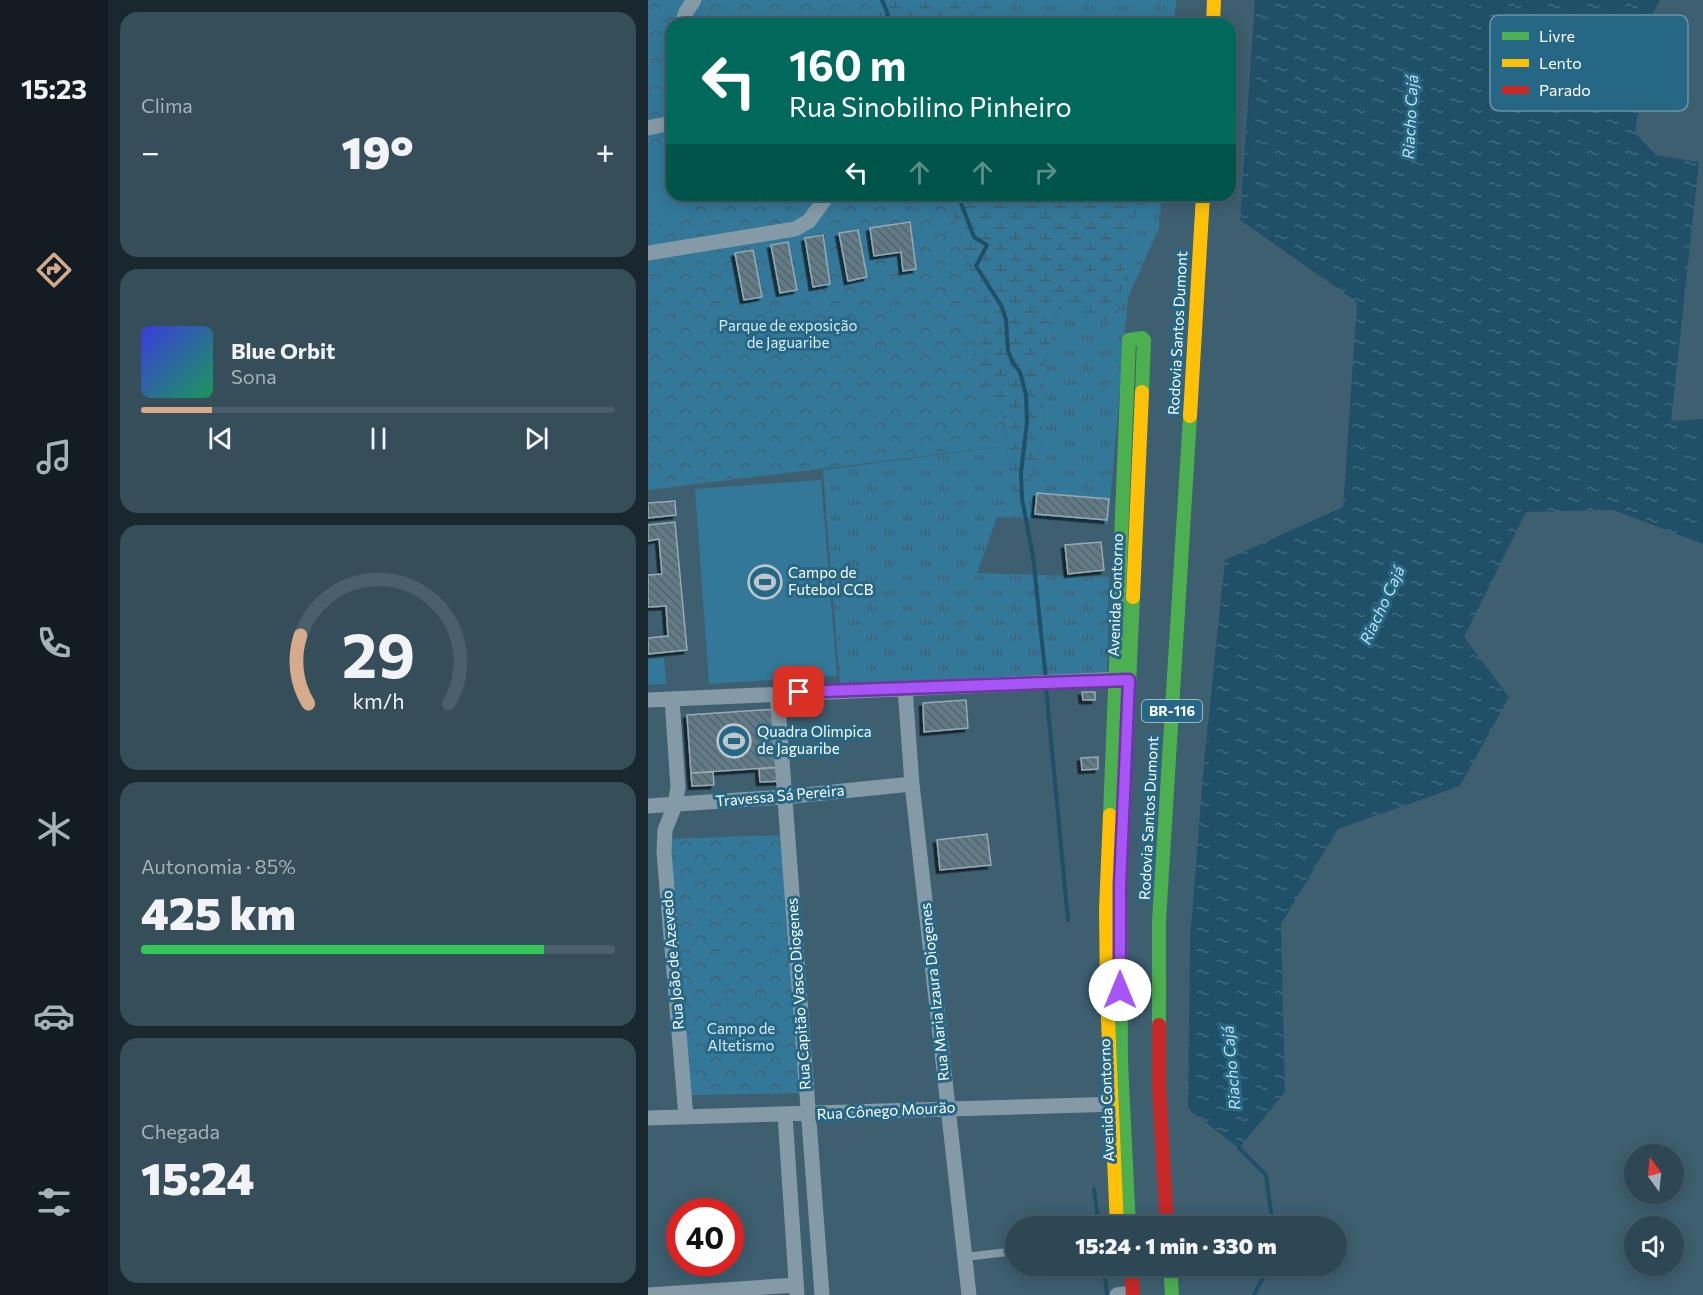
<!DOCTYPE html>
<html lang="pt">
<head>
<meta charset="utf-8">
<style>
  body { margin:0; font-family:Commissioner,sans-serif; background:#364e5a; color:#f1f3f6; height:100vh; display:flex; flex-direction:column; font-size:22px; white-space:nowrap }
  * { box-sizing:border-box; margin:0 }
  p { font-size:20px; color:#a7b2b8 }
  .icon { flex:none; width:33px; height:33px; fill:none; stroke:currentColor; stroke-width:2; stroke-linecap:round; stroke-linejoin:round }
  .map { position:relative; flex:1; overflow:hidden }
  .drawer { display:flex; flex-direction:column; gap:12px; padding:12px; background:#19272e; width:540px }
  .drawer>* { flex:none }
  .banner { position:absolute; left:18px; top:18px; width:570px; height:183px; border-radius:18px; box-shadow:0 3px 15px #0003,0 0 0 2px #495f6b; background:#00695c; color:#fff; overflow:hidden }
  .needle { width:39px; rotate:345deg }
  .buttons { position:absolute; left:976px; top:1144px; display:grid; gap:12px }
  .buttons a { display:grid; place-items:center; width:60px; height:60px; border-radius:50%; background:#2e4754; box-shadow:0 3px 15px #0003,0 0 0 2px #495f6b; font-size:30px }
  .speed { position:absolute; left:18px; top:1198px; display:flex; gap:12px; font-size:30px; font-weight:700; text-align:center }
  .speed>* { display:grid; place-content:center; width:78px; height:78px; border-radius:50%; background:#2e4754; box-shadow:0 3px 15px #0003,0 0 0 2px #495f6b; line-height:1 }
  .speed .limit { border:9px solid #d22; background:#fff; color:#111 }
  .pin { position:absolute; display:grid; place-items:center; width:51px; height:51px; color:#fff; margin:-26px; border-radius:12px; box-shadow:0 3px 9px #0006 }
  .me { position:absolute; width:66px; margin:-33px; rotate:0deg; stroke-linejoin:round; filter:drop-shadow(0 0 4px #0008) }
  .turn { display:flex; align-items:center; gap:21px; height:126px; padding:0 24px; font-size:27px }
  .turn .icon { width:78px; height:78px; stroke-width:2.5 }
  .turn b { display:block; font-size:42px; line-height:51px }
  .lanes { display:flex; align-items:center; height:57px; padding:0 24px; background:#0003; justify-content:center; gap:30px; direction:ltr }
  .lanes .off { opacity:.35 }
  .big { font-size:45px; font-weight:800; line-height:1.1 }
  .drawer .tile { flex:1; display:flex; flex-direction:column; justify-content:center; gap:9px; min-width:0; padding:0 21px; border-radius:18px; background:#364e5a }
  .drawer .dial { align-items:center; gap:0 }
  .dial svg { height:156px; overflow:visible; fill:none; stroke:#495f6b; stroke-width:7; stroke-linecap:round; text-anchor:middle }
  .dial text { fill:#f1f3f6; stroke:none }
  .song { display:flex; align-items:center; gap:18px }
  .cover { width:72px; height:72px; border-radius:9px; background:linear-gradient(135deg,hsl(240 70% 55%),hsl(150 70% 35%)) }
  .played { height:6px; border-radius:3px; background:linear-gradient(90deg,#d6ab8b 15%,#495f6b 15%) }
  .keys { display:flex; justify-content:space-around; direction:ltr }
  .heat { display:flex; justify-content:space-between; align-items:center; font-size:33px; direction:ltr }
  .charge { height:9px; border-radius:4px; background:linear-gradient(90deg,#34c759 85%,#495f6b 0) }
  .trip { position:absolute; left:357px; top:1216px; width:342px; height:60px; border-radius:30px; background:#2e4754; box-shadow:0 3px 15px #0003,0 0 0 2px #495f6b; font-weight:800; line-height:60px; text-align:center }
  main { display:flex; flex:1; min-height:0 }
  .tabs { display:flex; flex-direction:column; width:108px; justify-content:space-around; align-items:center; background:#121c22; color:#a7b2b8 }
  .tabs .icon { width:42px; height:42px }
  .tabs .current { color:#d6ab8b }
  .tabs b { font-size:27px; color:#f1f3f6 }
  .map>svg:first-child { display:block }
  .grass { fill:url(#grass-tufts) }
  .forest { fill:url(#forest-crowns) }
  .wetland { fill:url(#wetland-marsh) }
  .garden { fill:#337898 }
  .water { fill:url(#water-ripples) }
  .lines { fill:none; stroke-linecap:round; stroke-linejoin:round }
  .stream { stroke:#1f5068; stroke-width:4 }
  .building { fill:url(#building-back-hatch); stroke:#97aab4; stroke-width:1.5; filter:url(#shadow) }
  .lane { stroke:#849aa6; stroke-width:8 }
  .street { stroke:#849aa6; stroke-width:15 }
  .fast { stroke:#4caf50; stroke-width:14 }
  .slow { stroke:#ffc107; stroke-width:14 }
  .jam { stroke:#c62828; stroke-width:14 }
  .route-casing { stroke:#6d37a1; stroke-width:15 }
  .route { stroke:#a855f7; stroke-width:10 }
  .labels { text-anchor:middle; stroke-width:6; stroke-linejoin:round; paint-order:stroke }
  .shield { fill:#276786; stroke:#bed1db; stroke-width:1.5 }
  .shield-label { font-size:14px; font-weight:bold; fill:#fff }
  .park-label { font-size:15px; fill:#d6ecf6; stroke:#276786 }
  .street-label { font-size:15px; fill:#fff; stroke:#276786 }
  .poi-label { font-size:15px; fill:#fff; stroke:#276786; text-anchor:start }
  .water-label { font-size:16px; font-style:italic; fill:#bee0ef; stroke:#276786 }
  .key { fill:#276786; stroke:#6895aa; stroke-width:1.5 }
  .key-label { font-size:16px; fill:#fff }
</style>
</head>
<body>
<main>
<nav class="tabs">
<b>15:23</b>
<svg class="icon current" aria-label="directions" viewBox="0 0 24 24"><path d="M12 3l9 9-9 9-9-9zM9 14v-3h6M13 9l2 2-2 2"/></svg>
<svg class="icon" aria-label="music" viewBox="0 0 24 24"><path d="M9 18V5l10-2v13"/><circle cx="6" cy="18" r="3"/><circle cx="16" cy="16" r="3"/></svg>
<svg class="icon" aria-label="phone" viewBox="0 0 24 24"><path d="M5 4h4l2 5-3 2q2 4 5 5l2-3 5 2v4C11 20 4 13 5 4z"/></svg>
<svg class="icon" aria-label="climate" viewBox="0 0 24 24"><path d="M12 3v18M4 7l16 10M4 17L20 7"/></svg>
<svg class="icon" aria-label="car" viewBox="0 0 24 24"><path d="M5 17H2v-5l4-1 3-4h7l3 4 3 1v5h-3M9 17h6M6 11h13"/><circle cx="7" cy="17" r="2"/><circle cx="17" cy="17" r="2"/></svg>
<svg class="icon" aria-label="filters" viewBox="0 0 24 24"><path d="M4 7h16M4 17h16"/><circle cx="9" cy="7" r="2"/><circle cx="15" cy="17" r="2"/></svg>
</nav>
<section class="drawer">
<div class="tile"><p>Clima</p>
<div class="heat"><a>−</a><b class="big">19°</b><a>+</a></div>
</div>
<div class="tile">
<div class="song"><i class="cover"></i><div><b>Blue Orbit</b><p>Sona</p></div></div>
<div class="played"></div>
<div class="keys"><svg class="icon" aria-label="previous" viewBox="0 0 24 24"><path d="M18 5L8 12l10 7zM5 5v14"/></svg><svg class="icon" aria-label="pause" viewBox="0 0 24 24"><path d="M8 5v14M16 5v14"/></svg><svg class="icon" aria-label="next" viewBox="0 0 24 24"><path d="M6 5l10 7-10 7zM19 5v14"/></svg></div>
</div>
<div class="tile dial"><svg viewBox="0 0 100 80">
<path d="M14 69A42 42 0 1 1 86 69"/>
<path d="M14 69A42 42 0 0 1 10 34" stroke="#d6ab8b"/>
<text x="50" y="56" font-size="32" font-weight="700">29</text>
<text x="50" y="72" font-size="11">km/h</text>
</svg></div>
<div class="tile"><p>Autonomia · 85%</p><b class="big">425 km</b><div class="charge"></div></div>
<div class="tile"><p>Chegada</p><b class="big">15:24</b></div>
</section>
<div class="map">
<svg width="1055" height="1295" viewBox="0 0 1055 1295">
  <defs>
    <pattern id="grass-tufts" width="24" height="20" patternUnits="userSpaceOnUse" patternTransform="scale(1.5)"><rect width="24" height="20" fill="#337898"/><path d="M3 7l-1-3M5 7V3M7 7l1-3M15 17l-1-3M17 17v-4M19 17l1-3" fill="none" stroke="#41606e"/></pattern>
    <pattern id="forest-crowns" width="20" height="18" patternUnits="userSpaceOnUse" patternTransform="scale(1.5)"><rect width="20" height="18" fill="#337898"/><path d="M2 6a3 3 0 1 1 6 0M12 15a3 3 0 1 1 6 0" fill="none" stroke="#41606e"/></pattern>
    <pattern id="wetland-marsh" width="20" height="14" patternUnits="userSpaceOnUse" patternTransform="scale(1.5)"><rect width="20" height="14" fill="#337898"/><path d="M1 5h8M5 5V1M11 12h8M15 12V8" fill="none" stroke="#41606e"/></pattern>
    <pattern id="water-ripples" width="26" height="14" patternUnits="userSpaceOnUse" patternTransform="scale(1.5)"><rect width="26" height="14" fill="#1f5068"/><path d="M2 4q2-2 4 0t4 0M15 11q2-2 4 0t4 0" fill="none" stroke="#416a7f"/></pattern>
    <pattern id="building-back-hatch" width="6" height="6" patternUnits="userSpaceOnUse" patternTransform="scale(1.5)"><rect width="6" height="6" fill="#607a86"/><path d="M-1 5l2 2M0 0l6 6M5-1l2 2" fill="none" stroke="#566369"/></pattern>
    <filter id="shadow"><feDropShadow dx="-3.5" dy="3.5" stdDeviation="0" flood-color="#0009"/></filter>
  </defs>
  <rect width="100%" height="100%" fill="#3d5f70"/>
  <path class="grass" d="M340,0H528L526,24H350Z
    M479,195H514L511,228L480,298L460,524L349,517L329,573L461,577L459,675L192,684L175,470L359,446L362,473L370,502L374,505L395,437L396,366L410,309L490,201Z"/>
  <path class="forest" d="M0,0H223L228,24H24V195H300L331,297L326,359L334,387L356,418L359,446L0,490Z
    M133,835L155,1093L41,1095L21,839Z"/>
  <path class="wetland" d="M223,0H340L350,24H228Z
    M300,195H479L490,201L467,323L410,310L396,366L395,437L374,505L370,502L362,473L356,418L334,387L326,359L331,297Z"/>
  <path class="garden" d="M9,154L24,155V195H50C43,218 23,229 0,221V157Z
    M173,480L189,676L61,684L47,489Z
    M16,658L18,684L0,685V659Z"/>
  <path class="water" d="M607,0H1012L1004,15L987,133L1008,155L1051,162L1023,421L1055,419V544L965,510L878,512L816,637L861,697L812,786L690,829L633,924L637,1092L591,1148L540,1109L542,941L556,762L577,560L695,507L709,302L592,220Z"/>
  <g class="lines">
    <path class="stream" d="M234,0L239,12L241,24
      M310,195L326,237L339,245L328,266L354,307L358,320L360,351L365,363L372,372L378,395L379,422L373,473L374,499L385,556L398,680
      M398,687L420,920
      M591,1144V1148L618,1175L625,1227
      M446,1189L451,1227
      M456,1266L459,1295
      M606,1295L621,1266"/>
  </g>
  <path class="building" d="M262,222L268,269L255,271L253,252L226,256L222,228Z
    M210,230L219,277L200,281L191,233Z
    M175,235L182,284L165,287L157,238Z
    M140,242L149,290L132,293L123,245Z
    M105,250L114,297L96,300L87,253Z
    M389,493L461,499L459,520L387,514Z
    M27,501L28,515L0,518V503Z
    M27,522L39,650L0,654V638L20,636L18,606L0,607V575L14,574L11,539L0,541V525Z
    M453,542L456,570L420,574L417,545Z
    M434,692H447V700H435Z
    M318,700L320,728L276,732L275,703Z
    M129,709L133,767L43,773L39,715Z
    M450,757V769L434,770L433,758Z
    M133,767L134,781L112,782L111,769Z
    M65,772L66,785L44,786L43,773Z
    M339,834L343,865L292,870L289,840Z"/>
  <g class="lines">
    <path class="lane" d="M317,1257L368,1251"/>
    <path class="street" d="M34,24L38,12L46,0
      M0,128L24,123
      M0,253L147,229L161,221L180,195
      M257,688L264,784L321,1295
      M129,693L174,1295
      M24,699L30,787L27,805L17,830L16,852L38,1117
      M0,700L475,679
      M0,806L136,797L264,784
      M137,1115L149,1295
      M0,1118L472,1104
      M0,1295L148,1285
      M469,1295L484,1293"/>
    <path class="fast" d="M462,815L481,340L494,338L496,340L494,392
      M511,1025V921L542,416
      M481,1227L473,1062L472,885L485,597
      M522,1266L524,1295"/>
    <path class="slow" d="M565,24L566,0
      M542,416L555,195
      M485,597L494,392
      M462,815L458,909L459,997L469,1227"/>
    <path class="jam" d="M511,1025V1085L519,1227
      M483,1266L485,1295"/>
  </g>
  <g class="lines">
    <g class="route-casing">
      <path id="route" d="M151,692L481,680L472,885V990"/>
    </g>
    <use href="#route" class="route"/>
  </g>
  <defs>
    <g id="stadium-ring" transform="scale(1.725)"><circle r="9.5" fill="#276786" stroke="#bbc7cd" stroke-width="1.5"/><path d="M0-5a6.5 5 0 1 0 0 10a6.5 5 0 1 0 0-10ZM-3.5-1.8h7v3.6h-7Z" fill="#bbc7cd"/></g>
  </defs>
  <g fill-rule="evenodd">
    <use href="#stadium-ring" x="117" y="582"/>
    <use href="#stadium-ring" x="86" y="741"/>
  </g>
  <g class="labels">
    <rect class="shield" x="494" y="700" width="60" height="22" rx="4.5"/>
    <g class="shield-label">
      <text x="524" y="716">BR-116</text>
    </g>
    <g class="park-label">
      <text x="140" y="331">Parque de exposição<tspan x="140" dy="17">de Jaguaribe</tspan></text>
      <text x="93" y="1034">Campo de<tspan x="93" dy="17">Altetismo</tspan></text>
    </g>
    <g class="street-label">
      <text transform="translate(530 333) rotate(-87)" y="5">Rodovia Santos Dumont</text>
      <text transform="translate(468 595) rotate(-88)" y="5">Avenida Contorno</text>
      <text transform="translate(132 796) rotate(-5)" y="5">Travessa Sá Pereira</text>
      <text transform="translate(501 818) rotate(-87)" y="5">Rodovia Santos Dumont</text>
      <text transform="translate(25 960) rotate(-95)" y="5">Rua João de Azevedo</text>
      <text transform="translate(287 992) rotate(-96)" y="5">Rua Maria Izaura Diogenes</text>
      <text transform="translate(151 994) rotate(-94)" y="5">Rua Capitão Vasco Diogenes</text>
      <text transform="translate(459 1100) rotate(-92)" y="5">Avenida Contorno</text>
      <text transform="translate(238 1111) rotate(-3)" y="5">Rua Cônego Mourão</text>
    </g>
    <g class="poi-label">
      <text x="140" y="578">Campo de<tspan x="140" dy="17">Futebol CCB</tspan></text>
      <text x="109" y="737">Quadra Olimpica<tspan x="109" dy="17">de Jaguaribe</tspan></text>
    </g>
    <g class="water-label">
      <text transform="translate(762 117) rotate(-87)" y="6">Riacho Cajá</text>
      <text transform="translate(734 605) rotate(-65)" y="6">Riacho Cajá</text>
      <text transform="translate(583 1068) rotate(-95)" y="6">Riacho Cajá</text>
    </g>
  </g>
  <rect x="842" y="15" width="198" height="96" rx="9" class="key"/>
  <rect x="854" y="32" width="27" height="8" fill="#4caf50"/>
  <rect x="854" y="59" width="27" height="8" fill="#ffc107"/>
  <rect x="854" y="86" width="27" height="8" fill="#c62828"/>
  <g class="key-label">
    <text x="891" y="42">Livre</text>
    <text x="891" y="69">Lento</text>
    <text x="891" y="96">Parado</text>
  </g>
</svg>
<div class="buttons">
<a><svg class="needle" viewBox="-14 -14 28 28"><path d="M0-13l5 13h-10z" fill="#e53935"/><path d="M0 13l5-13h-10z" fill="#a7b2b8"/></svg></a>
<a><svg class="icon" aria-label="sound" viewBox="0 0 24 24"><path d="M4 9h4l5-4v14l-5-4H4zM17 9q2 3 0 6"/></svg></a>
</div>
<div class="speed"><div class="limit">40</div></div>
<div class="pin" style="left:151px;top:692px;background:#d93025"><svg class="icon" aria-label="arrive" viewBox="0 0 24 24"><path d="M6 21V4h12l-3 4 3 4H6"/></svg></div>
<svg class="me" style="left:472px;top:990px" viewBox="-20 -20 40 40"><circle r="19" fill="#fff"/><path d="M0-13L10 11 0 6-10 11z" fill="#a855f7"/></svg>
<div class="trip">15:24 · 1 min · 330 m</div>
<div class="banner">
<div class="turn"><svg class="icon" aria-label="left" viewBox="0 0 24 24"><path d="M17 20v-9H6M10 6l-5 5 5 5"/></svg><div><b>160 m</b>Rua Sinobilino Pinheiro</div></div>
<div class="lanes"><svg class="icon" aria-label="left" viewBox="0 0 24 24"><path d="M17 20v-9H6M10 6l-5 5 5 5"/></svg><svg class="icon off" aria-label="ahead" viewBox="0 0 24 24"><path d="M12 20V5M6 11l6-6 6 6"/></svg><svg class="icon off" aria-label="ahead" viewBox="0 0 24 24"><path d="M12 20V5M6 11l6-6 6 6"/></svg><svg class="icon off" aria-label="right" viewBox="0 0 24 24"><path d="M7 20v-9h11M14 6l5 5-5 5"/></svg></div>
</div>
</div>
</main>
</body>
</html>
